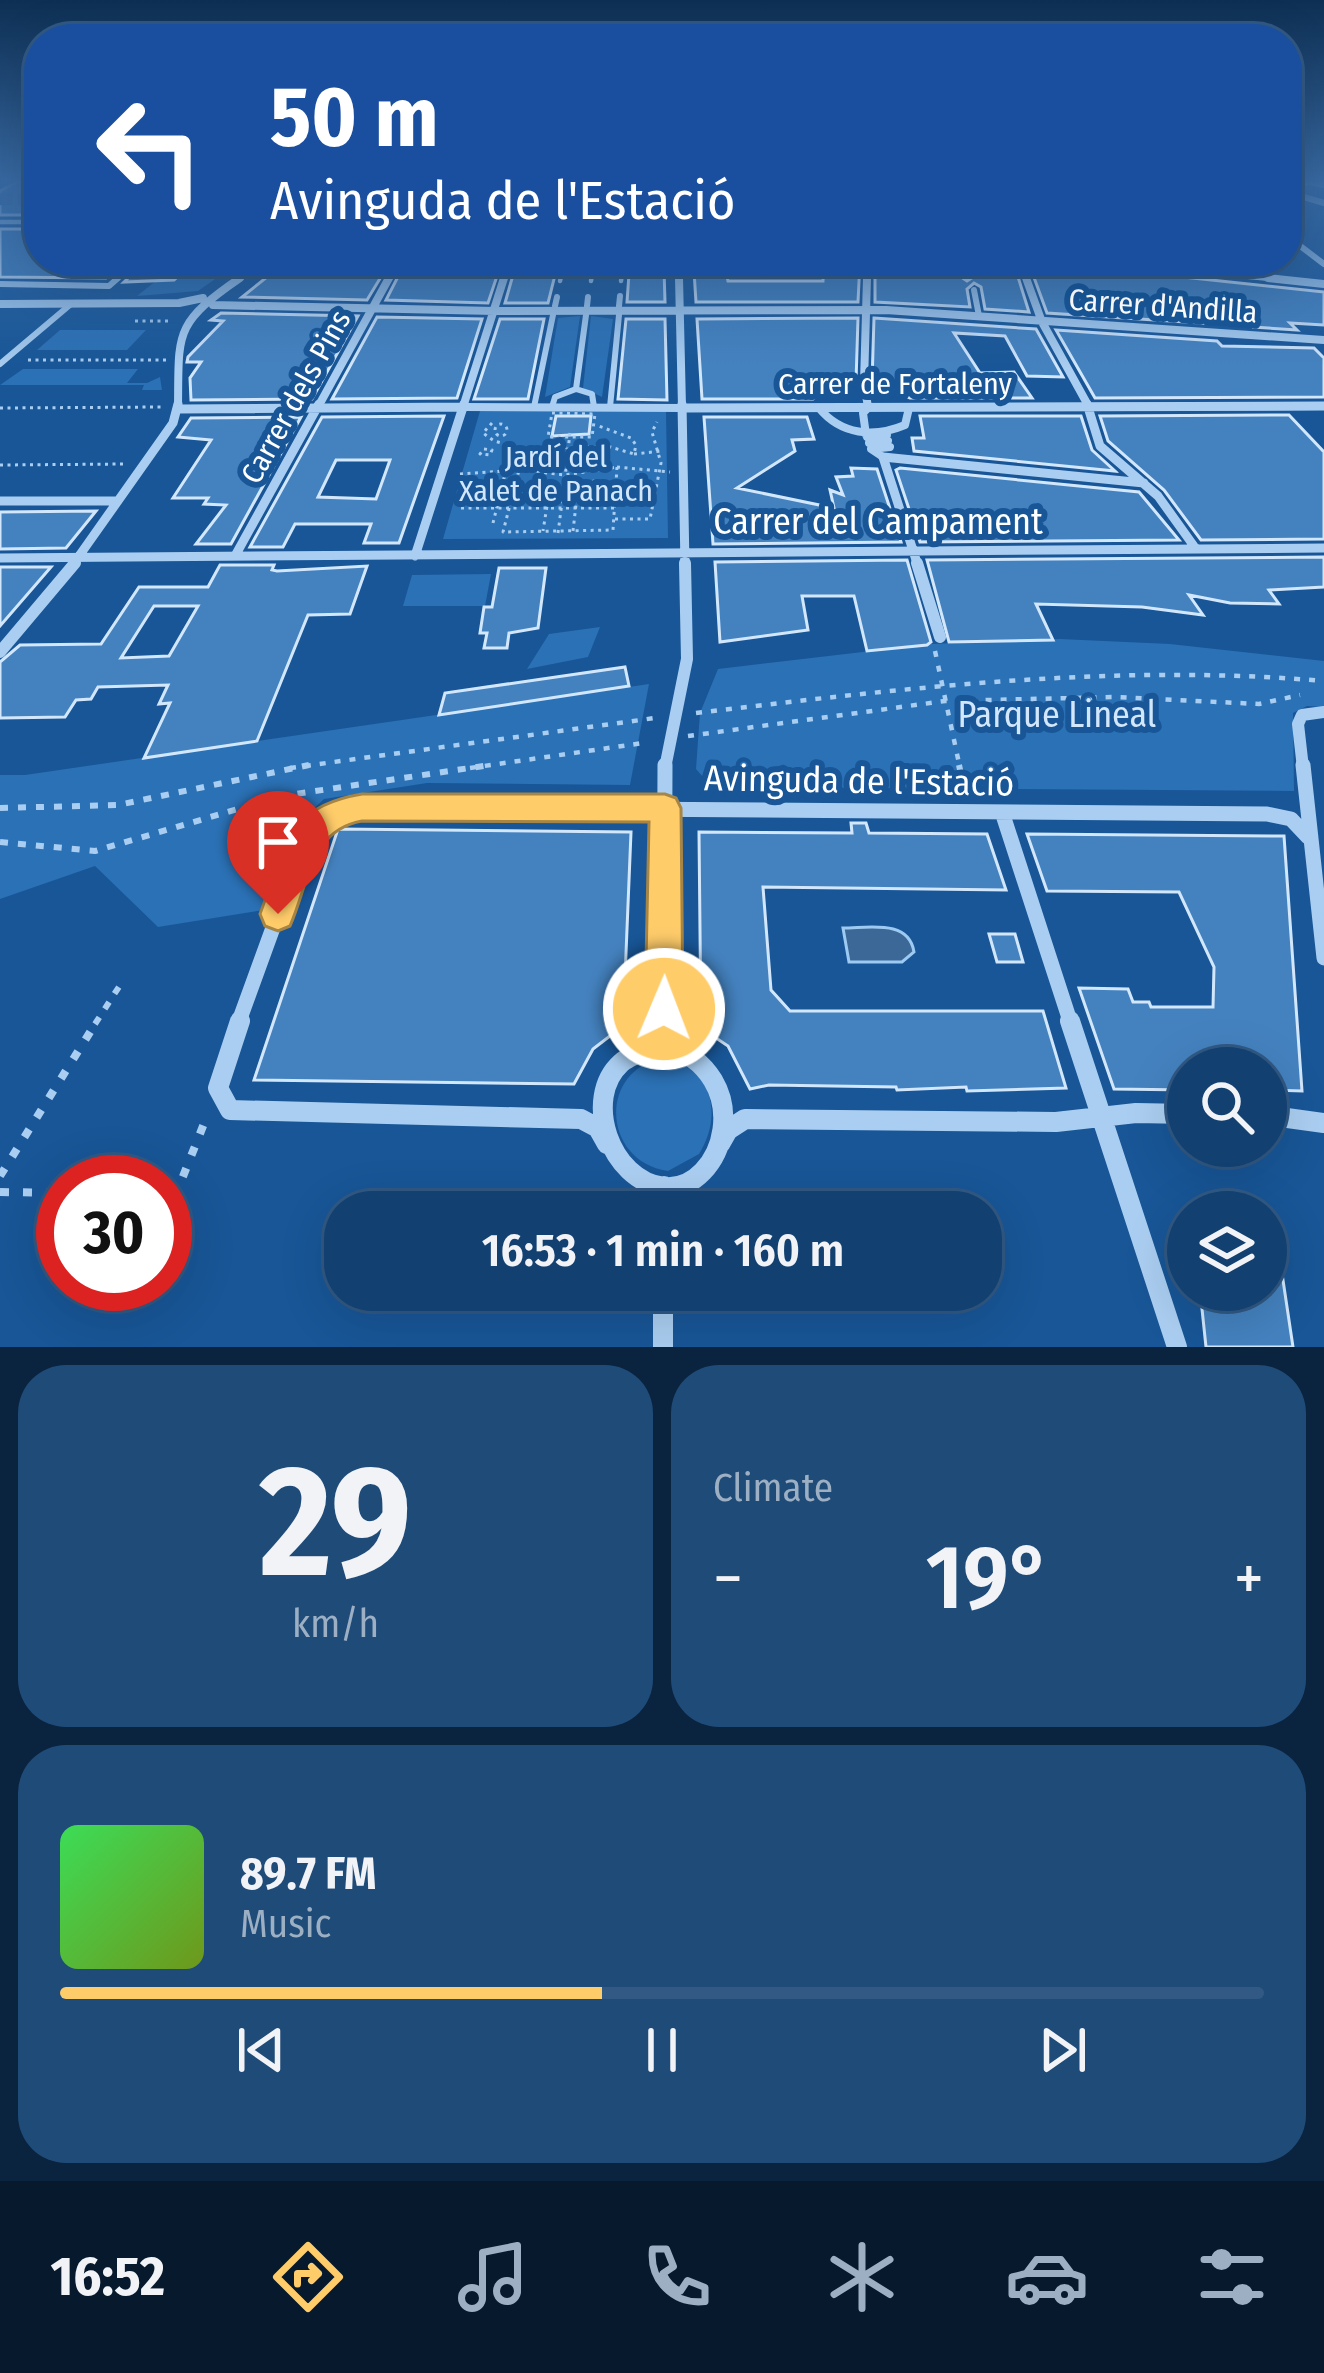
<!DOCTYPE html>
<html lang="en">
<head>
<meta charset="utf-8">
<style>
  body { margin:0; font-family:"Fira Sans Condensed",sans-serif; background:#1f4b79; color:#f1f3f6; height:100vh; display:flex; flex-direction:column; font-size:45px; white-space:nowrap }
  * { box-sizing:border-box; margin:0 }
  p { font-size:39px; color:#9cafc3 }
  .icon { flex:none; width:66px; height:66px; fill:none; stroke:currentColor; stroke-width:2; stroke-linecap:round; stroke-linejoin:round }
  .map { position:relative; height:1347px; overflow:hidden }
  .sheet { display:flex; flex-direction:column; gap:18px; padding:18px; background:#0a233e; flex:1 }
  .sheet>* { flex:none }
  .banner { position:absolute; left:24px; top:24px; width:1278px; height:252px; border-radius:48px; box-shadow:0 12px 48px #0002,0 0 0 3px #315984; background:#1a4fa0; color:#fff; overflow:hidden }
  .fabs { position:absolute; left:1167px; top:1047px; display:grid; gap:24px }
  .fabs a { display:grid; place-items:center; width:120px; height:120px; border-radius:50%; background:#124071; box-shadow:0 12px 48px #0002,0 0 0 3px #315984; font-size:60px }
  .speed { position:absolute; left:36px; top:1155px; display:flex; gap:24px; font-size:60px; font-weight:700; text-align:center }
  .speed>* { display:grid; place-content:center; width:156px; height:156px; border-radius:50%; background:#124071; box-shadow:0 12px 48px #0002,0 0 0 3px #315984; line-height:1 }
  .speed .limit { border:18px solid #d22; background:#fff; color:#111 }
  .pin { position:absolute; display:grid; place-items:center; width:102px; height:102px; color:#fff; margin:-123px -51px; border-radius:50% 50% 50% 0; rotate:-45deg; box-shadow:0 0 12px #0007 }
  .pin .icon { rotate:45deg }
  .me { position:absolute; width:132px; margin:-66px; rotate:1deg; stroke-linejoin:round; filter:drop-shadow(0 0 9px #0008) }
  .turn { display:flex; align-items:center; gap:42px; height:252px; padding:0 48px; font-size:54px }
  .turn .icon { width:156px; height:156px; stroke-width:2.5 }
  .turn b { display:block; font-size:84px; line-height:102px }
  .big { font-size:90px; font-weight:600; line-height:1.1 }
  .sheet .widget { flex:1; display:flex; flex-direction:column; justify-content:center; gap:18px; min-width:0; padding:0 42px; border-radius:48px; background:#1f4b79 }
  .sheet .dial { align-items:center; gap:0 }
  .dial b { font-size:156px; line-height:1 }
  .song { display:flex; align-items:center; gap:36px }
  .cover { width:144px; height:144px; border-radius:18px; background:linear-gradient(135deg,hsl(130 70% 55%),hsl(80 70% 35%)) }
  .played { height:12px; border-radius:6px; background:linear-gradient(90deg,#ffcc6a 45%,#315984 45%) }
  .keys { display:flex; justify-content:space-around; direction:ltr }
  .heat { display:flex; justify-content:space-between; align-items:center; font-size:66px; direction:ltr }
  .sheet .tiles { flex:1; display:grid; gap:18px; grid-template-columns:1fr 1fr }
  .widget:last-child { grid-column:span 2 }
  .trip { position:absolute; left:324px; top:1191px; width:678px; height:120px; border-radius:48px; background:#124071; box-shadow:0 12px 48px #0002,0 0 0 3px #315984; font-weight:600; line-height:120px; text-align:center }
  .dock { display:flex; height:192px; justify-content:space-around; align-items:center; background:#071a2d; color:#9cafc3 }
  .dock .icon { width:84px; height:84px }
  .dock .on { color:#ffcc6a }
  .dock b { font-size:54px; color:#f1f3f6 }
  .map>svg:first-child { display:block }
  .green { fill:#2b71b5 }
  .water { fill:#3b6896; stroke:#9dcaf3; stroke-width:3 }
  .building { fill:#4482bf; stroke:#d2e7fc; stroke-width:3; fill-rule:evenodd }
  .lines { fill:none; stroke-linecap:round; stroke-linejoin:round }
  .secondary-tunnel { stroke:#3b6fa7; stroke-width:12; stroke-dasharray:12 6; stroke-linecap:butt }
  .path-far3 { stroke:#aacef1; stroke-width:3; stroke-dasharray:3 4.5; stroke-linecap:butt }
  .path-far2 { stroke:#aacef1; stroke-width:4.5; stroke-dasharray:6 9; stroke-linecap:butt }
  .path-far1 { stroke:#aacef1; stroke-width:6; stroke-dasharray:8 10; stroke-linecap:butt }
  .path { stroke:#aacef1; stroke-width:8; stroke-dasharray:9 14; stroke-linecap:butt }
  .service-far1 { stroke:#aacef1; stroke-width:4.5 }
  .service { stroke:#aacef1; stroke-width:6 }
  .pedestrian-far2 { stroke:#aacef1; stroke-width:4.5 }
  .pedestrian-far1 { stroke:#aacef1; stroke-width:6 }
  .pedestrian { stroke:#aacef1; stroke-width:8 }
  .minor-far5 { stroke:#aacef1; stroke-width:6 }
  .minor-far4 { stroke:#aacef1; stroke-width:8 }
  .minor-far3 { stroke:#aacef1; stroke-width:9 }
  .minor-far2 { stroke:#aacef1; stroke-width:12 }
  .minor-far1 { stroke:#aacef1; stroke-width:15 }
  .minor { stroke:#aacef1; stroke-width:20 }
  .path-bridge { stroke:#aacef1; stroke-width:3; stroke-dasharray:3 4.5; stroke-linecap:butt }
  .route { fill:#ffcc6a; stroke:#a68545; stroke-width:3 }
  .labels { text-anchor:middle; stroke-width:12; stroke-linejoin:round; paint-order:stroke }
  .far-street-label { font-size:30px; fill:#fff; stroke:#185697 }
  .far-park-label { font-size:30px; fill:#d2e7fc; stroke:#185697 }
  .street-label { font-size:36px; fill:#fff; stroke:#185697 }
  .park-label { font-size:36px; fill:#d2e7fc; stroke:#185697 }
</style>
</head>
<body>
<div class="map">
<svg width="1324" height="1347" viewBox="0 0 1324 1347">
  <rect width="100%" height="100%" fill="#185697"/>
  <path class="green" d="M195,261H241L198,291L137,296L157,280H174Z
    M580,316L570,387L545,397L558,318Z
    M591,316L613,319L602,397L583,388Z
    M60,330H146L127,350H37Z
    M23,369H138L127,383H147L160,377L162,390H142L144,385H0Z
    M666,410L668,538L443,539L480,411Z
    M491,574L485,606H403L412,575Z
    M600,627L588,657L527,669L549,634Z
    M1060,639L1170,644L1324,661V707L1307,706L1293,713L1294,791L724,787L709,784L696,769L700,713L718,669L931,644Z
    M649,684L630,785L427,783L324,799L302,820L264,910L158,927L95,866L0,899V775H25Z
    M662,1058C712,1066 724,1114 699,1154L668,1171C603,1162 597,1072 662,1058Z"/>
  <path class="water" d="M843,928C869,928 909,919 914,952L902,962H849Z"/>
  <path class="building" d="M19,181H39V215H0V191Z
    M0,229H39V261H128L106,278L0,277Z
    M146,261H195L174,280L124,282Z
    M287,261L333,262H390L367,300L242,297Z
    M406,261H496L493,270H499L488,303L386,300Z
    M824,261H860L858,302H696L694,271H726L728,281H823Z
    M875,261H960L961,277L967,281L975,276V261H1013L1029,312L985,309L981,287L974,283L967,289L970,307L875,302Z
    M1028,261L1093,264L1099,268L1324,292V325L1290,323L1297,330L1253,327L1240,309L1183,304L1201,323L1047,313Z
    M664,269L665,302H627L629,274Z
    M513,275H555L548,303H505Z
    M221,313L358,316L312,399L191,400L190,378L201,362H187L188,357L223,321L211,320Z
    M377,317L482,319L457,398L332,399Z
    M858,318L856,382L829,385L813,399H702L697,319Z
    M874,318L1036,329L1063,377L1027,376L1005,336L954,333L980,373L1014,372L1032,398H910L872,382Z
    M500,319H544L528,399H474Z
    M626,319H665L667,400L618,399Z
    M1056,330L1217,341L1222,346L1314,348L1324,358V397L1095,398Z
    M1289,415L1324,452V539L1201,540L1164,490L1108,441L1100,416Z
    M444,416L399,543H364L371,524H295L283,547H250L322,417ZM336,460H390L376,499L318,497Z
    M556,416H591L589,434L552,436Z
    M920,416H1081L1092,450L1115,471L914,451L912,438H924Z
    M301,417L231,544H196L226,505L204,504L208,498H173L211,440L178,437L191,418Z
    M704,417H807L814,439L792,440L795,451L737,488L834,508L830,490L843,495L836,477L853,476L851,468L877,469L901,542L713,544Z
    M900,468L1139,492L1179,540L920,542L896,470Z
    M96,511L66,548L0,549V512Z
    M1324,557V587L1269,590L1279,604L1230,603L1189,595L1203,615L1142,607L1036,604L1053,640L949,642L927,560Z
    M907,560L931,642L927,645L867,651L854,596H802L808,630L720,642L715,562Z
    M220,565H274L272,570L277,571L367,566L350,614L308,615L257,741L144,758L170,703L159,704L168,685L98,687L91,699L76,700L65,717L0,718V662L20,645L101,644L139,587H208ZM154,606H198L169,656L121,658Z
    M0,567H51L0,626Z
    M499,568H546L538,628L509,633L507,648H484L487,633H480L484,607H492Z
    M625,667L629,686L439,715L445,693Z
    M851,823H866L869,833L987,834L1006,890L763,887L771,990L790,1011H1043L1066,1088L967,1091L966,1087L897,1090L896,1087L769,1085L750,1089L728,1046L701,1028L699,832L852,833Z
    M338,829L631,832L623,1026L593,1049L574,1084L254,1080Z
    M1027,834L1284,836L1302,1091L1266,1090V1068H1188V1090L1114,1089L1079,988L1128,989L1133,1002H1149L1151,1007H1213L1214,967L1179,892L1047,891Z
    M989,934H1015L1023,962H997Z
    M1277,1240L1293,1347H1206L1200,1290H1266V1241Z"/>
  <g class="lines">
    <path class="secondary-tunnel" d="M0,199L39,200"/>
    <path class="path-far3" d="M135,321H171
      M28,360H167
      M0,408L162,407
      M552,413L595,414L592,437H548Z
      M492,423L483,433L494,441L524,449L607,446L634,454L636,445L631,438L596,425
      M495 430a6 6 0 1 1 12 0a6 6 0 1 1-12 0Z
      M484,449L492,450L490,455L480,454Z
      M634,454L662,451
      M567,458L570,433
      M0,465L126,464
      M617,467L670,472
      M617,467L613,530L503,532L519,470L565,475Z
      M509,468L517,446
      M460,474L519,470
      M588 488a7 7 0 1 1 14 0a7 7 0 1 1-14 0Z
      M526 488a6 6 0 1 1 12 0a6 6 0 1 1-12 0Z
      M540,487H550L543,531
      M461,508H614
      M615,519H650L661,463L652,432L657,422
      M493,523L506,470
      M573,531L578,487H587
      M558,533L565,479"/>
    <path class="path-far2" d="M935,651L960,768
      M696,713C906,688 1112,663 1324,681
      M688,736L945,701L1116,697L1259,704L1300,695
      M290,768L655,718
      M470,768L643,743"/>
    <path class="path-far1" d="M959,765L965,793
      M257,803L291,829
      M0,808L118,805L309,765
      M0,842L95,851L282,796L490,765
      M95,1024L124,979"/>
    <path class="path" d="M0,1176L97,1021
      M165,1186L180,1184L207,1116
      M0,1192L63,1193"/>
    <path class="service-far1" d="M0,222H39
      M508,268H626L673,261
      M115,281L139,261"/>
    <path class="service" d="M0,284L109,286L118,278
      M0,364L71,304"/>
    <path class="pedestrian-far2" d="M560,281L563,268
      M591,281L593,268
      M621,281L623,268"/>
    <path class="pedestrian-far1" d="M974,290L979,316
      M555,306L557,297
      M587,306L588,297
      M619,306L620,296
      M576,389L586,315
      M465,407H481
      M534,407L553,315
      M552,407L555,397L576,389L592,394L594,407
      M610,407L619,315"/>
    <path class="pedestrian" d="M465,407L684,408
      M819,408C841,435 874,438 905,425L909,408
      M868,408L863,413L866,435H887L867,437L888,441L869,443L890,447L871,449L883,457"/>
    <path class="minor-far5" d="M1287,189L1309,182L1324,185
      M1287,192L1324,203
      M1287,236L1324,264
      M679,261V281
      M967,261L968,274
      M1020,261L1027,281
      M1100,261L1297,281
      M235,281L264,261
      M388,281L399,261
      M503,281L510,261
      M867,281L868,261"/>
    <path class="minor-far4" d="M679,278L682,407
      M867,278L864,383L868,407
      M1026,278L1042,322L1089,407
      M1268,278L1324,284
      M0,304L179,303L203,298
      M213,305L495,311L886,310L1324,340
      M178,407C179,333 173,324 240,278
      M318,407L389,278
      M455,407H465
      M463,407L504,278
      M981,407L1324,406"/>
    <path class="minor-far3" d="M682,404L685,566
      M1087,404L1100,446L1158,496L1196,549
      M684,408L1324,406
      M180,409L465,407
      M0,501H118
      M235,556L319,404
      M415,556L464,404
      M0,558L1324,548
      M72,566L173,423L178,404
      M918,566L883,457L1144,483"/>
    <path class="minor-far2" d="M917,563L940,637
      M0,652L75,563
      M665,768L687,659L685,563
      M1303,768L1298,724L1302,715L1324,712"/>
    <path class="minor-far1" d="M1303,765L1324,958
      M1002,812L1071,1024
      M238,1024L306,837L329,813L362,807L1267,814L1291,819L1308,837
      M664,1024L665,765"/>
    <path class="minor" d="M240,1021L218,1088L230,1110L581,1119L598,1128L607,1144
      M1070,1021L1177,1347
      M664,1044V1021
      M664,1044C760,1075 724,1193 664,1187C610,1181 582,1098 621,1063C631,1054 651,1049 664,1044Z
      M1266,1115L1324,1123
      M720,1144L728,1130L745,1119L1056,1122L1136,1113L1188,1114
      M664,1186V1212
      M663,1290V1347"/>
    <path class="path-bridge" d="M565,479L567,458"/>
  </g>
  <linearGradient id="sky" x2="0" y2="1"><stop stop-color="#0d2f53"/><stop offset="0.49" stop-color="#3768a1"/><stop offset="1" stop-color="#3768a1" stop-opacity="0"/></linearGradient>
  <rect width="1324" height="369" fill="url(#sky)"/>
  <path class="route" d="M362,794H665L676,798L681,808L683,1009L677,1023L664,1028L651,1023L645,1009L649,822L362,821C310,830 309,883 290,926L278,931L265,926L260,914C285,848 284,807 362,794Z"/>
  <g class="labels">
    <g class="far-street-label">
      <text transform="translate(1163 306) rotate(4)" y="10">Carrer d'Andilla</text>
      <text x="895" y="394">Carrer de Fortaleny</text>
      <text transform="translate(296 397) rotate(-61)" y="10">Carrer dels Pins</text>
    </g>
    <g class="far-park-label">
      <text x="556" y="467">Jardí del<tspan x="556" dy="34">Xalet de Panach</tspan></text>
    </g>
    <g class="street-label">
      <text x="878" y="534">Carrer del Campament</text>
      <text transform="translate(859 780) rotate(1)" y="13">Avinguda de l'Estació</text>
    </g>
    <g class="park-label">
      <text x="1057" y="727">Parque Lineal</text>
    </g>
  </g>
</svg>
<div class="fabs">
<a><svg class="icon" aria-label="search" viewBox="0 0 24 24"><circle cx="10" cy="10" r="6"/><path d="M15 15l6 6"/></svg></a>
<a><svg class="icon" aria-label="layers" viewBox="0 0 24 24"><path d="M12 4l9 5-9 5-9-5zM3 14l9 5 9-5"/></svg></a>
</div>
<div class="speed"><div class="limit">30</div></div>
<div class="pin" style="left:278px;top:914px;background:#d93025"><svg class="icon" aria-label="arrive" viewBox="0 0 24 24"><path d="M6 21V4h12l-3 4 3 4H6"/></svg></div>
<svg class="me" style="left:664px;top:1009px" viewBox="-20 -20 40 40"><circle r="17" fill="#ffcc6a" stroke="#fff" stroke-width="3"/><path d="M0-11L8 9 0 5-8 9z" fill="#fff"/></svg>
<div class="trip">16:53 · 1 min · 160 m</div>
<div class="banner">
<div class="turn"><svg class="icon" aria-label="left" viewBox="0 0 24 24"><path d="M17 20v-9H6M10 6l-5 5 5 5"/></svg><div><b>50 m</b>Avinguda de l'Estació</div></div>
</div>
</div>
<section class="sheet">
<div class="tiles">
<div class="widget dial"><b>29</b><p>km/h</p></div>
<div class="widget"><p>Climate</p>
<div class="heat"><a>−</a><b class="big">19°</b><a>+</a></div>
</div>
<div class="widget">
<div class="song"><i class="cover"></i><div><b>89.7 FM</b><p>Music</p></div></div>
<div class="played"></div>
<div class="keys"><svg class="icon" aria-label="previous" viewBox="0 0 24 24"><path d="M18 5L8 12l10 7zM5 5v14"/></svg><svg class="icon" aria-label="pause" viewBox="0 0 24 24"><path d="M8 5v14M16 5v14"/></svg><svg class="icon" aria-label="next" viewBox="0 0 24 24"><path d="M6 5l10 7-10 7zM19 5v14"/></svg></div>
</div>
</div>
</section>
<nav class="dock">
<b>16:52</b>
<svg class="icon on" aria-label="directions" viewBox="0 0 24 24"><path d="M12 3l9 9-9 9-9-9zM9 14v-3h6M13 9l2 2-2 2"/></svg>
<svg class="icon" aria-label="music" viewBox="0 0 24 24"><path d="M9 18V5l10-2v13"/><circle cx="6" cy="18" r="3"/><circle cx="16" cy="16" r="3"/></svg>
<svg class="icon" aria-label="phone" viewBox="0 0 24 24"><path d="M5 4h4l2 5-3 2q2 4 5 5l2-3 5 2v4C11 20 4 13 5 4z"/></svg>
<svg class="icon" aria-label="climate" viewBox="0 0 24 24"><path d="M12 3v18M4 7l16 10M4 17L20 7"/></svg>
<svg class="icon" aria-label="car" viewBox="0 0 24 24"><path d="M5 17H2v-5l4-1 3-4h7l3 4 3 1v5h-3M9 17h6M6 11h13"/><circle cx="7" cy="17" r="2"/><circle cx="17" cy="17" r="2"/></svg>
<svg class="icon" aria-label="filters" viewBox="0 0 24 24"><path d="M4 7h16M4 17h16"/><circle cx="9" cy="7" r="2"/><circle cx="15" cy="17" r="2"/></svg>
</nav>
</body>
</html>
